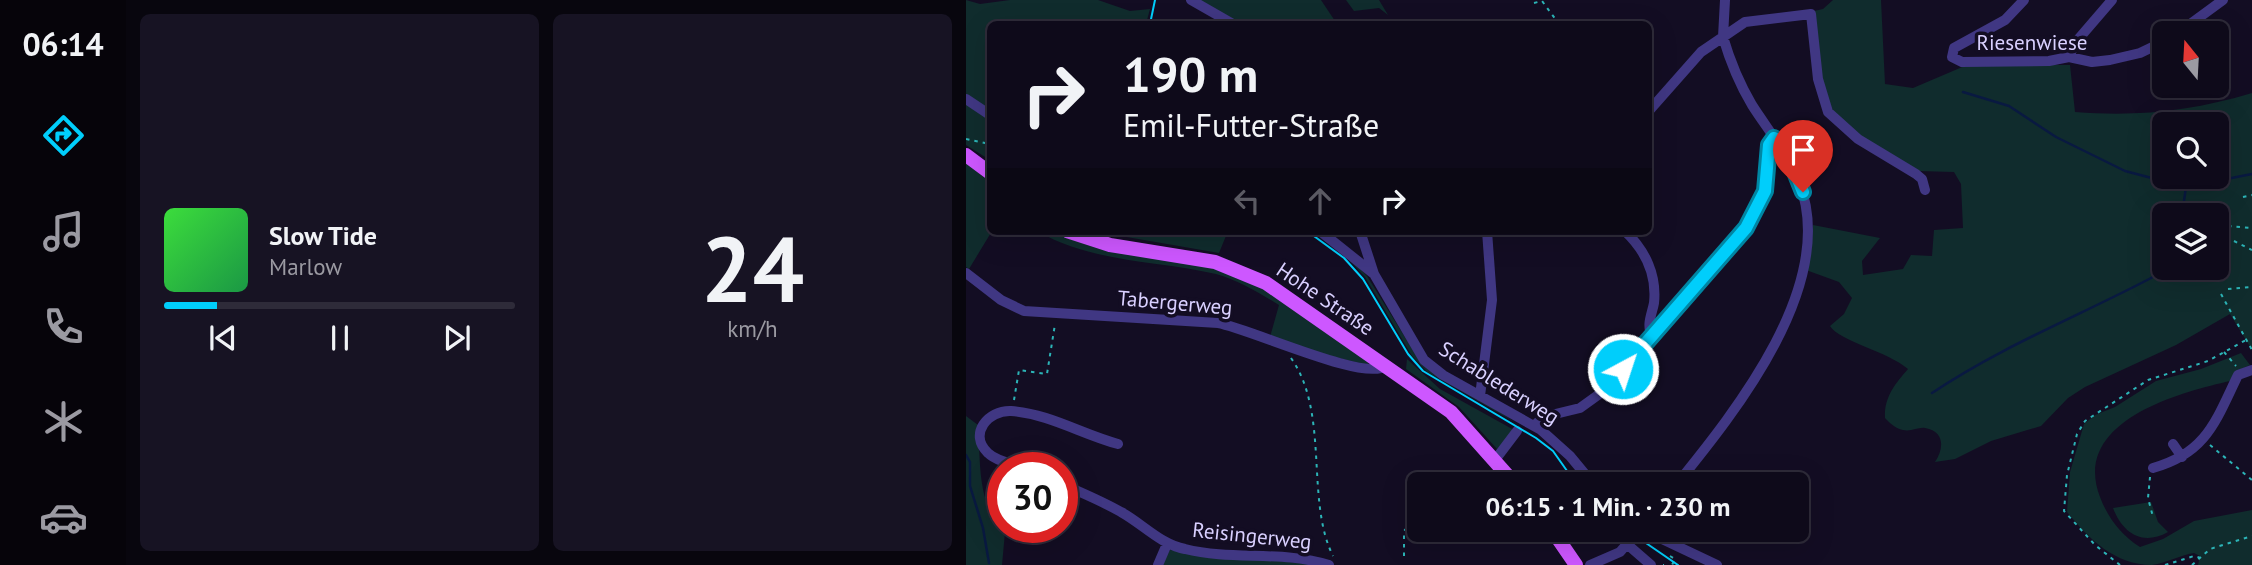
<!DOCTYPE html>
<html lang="de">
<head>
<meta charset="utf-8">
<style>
  body { margin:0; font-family:"PT Sans",sans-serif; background:#171323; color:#f1f3f6; height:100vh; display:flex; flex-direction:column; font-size:26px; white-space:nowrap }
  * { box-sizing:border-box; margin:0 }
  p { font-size:23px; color:#9b9aa2 }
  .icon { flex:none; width:38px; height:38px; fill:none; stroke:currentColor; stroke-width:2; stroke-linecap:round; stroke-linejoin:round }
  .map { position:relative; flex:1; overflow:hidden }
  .drawer { display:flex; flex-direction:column; gap:14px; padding:14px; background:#08060e; width:840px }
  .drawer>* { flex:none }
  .guide { position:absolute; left:21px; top:21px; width:665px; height:214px; border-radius:10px; box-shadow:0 7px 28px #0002,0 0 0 2px #2e2b39; background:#0e0a1a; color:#f1f3f6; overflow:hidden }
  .needle { width:46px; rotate:342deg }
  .tools { position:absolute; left:1186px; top:21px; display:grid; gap:14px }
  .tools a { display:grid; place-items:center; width:77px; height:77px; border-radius:10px; background:#0e0a1a; box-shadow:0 7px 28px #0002,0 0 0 2px #2e2b39; font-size:35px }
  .speed { position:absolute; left:21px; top:452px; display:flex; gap:14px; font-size:35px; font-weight:700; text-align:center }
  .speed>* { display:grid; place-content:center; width:91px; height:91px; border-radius:50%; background:#0e0a1a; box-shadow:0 7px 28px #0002,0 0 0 2px #2e2b39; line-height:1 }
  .speed .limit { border:10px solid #d22; background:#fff; color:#111 }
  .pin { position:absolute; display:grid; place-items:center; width:60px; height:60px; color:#fff; margin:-72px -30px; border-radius:50% 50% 50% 0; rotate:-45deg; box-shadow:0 0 7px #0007 }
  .pin .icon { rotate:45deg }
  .me { position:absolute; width:77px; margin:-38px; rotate:40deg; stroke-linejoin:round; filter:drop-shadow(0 0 5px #0008) }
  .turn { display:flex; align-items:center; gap:24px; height:147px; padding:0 21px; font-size:32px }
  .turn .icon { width:91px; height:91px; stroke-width:2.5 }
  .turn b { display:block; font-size:49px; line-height:60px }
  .lanes { display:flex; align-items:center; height:66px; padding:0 21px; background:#0003; justify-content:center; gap:35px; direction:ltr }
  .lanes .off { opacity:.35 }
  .drawer .card { flex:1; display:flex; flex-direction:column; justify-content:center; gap:10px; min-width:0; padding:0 24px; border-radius:10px; background:#171323 }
  .drawer .dial { align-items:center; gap:0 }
  .dial b { font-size:91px; line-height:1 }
  .song { display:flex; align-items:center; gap:21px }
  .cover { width:84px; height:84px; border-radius:10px; background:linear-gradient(135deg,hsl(120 70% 55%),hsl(140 70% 35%)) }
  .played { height:7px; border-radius:4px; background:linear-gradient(90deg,#00cefb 15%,#2e2b39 15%) }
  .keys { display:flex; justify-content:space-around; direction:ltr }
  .drawer .tiles { flex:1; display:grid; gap:14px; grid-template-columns:repeat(2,1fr) }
  .trip { position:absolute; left:441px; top:472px; width:402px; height:70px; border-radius:10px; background:#0e0a1a; box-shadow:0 7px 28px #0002,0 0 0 2px #2e2b39; font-weight:800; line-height:70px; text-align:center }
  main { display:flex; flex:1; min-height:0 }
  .tabs { display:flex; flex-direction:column; width:126px; justify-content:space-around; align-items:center; background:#06040a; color:#9b9aa2 }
  .tabs .icon { width:49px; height:49px }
  .tabs .current { color:#00cefb }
  .tabs b { font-size:32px; color:#f1f3f6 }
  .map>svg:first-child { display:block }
  .green { fill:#102c2d; fill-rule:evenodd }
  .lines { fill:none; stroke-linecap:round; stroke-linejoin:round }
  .stream { stroke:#091941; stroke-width:2.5 }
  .path { stroke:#2cb4b7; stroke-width:2; stroke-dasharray:3.5 5; stroke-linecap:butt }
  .minor { stroke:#403783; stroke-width:10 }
  .major { stroke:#cd57ff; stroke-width:14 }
  .tram { stroke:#00cefb; stroke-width:2 }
  .route-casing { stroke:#0086a3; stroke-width:18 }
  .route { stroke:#00cefb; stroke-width:12 }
  .labels { text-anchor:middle; stroke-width:7; stroke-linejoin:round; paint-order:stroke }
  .street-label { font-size:21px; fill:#d9d0ff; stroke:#130d23 }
</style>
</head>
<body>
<main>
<nav class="tabs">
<b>06:14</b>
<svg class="icon current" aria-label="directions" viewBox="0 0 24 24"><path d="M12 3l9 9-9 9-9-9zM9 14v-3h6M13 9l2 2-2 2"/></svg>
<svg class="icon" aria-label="music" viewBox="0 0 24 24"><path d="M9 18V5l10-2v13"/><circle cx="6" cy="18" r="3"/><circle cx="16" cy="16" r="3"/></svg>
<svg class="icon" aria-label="phone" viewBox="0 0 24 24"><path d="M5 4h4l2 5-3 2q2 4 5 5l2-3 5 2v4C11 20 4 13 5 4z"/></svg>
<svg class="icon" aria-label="climate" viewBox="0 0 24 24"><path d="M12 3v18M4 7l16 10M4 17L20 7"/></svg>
<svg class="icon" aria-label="car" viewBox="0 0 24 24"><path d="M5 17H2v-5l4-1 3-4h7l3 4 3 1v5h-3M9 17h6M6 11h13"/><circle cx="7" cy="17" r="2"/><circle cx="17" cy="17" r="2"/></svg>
</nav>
<section class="drawer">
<div class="tiles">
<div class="card">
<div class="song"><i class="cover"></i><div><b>Slow Tide</b><p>Marlow</p></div></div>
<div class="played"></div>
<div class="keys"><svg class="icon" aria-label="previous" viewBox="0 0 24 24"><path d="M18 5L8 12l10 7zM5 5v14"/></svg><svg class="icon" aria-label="pause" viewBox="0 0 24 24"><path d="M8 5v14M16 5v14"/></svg><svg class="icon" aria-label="next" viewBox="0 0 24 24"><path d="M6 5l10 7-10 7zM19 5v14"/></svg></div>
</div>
<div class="card dial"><b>24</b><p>km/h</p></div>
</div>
</section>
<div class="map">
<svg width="1286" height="565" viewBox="0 0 1286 565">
  <rect width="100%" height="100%" fill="#130d23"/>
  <path class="green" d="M0,0L14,4L44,0H132L164,11L184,9L180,24H24V112L0,97Z
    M233,0H355L371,24H273Z
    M380,0H413L422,15L413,8L388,11Z
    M867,0H915L919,84L947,88L1001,65H1104L1109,112C1172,117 1226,111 1286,93V350L1264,314L1210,345L1119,387L1102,398L1075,426L1025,441L989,459L969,462C978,449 979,431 959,428C952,427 945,432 937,430C929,428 925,424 919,418C918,397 929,384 942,369C921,351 873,341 864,326L878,314L886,298L873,282L840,270L847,225L914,238L896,261L897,275L937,269L945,255L966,256L968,230L997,228L995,184L988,172L952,171L888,134L858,101L848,11L857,9ZM1199,124H1251V177H1199ZM1199,215H1251V268H1199Z
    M0,101L24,120V160L0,145Z
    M0,163L24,182L26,231L3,269L0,267Z
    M71,231C96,231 117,246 142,251C183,258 224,260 263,273C314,289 360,331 403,361L402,365L331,348L304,337L313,305C293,293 272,280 250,274C189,260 127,263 71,231Z
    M126,231H262L253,253Z
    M345,231L385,259L401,276L450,355L550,423L461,372L446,356L399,277L379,256Z
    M1275,353L1284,365L1271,371L1264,381C1211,393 1105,422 1134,497C1142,518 1155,535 1174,547L1197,539L1228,521L1286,510V565H1232L1234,556L1228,553C1214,555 1201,563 1186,565C1149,565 1123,539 1101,512L1104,472L1118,424L1129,415L1149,407L1190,381L1235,369Z
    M441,359L474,389L548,430L531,449L493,407L440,369Z
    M0,416L12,425C15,461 10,504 39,532L36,565H0Z
    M1185,502L1192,522L1202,532C1177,546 1157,534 1147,508Z
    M204,550L355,565H196Z"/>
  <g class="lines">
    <path class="stream" d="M997,92L1043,106L1090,137L1159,171L1220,187
      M1216,215L1220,187L1286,174
      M966,393C1036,346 1113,316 1187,277L1199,262
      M0,455L4,462V486L17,528L23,563"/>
    <path class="path" d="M568,3L576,1L593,24
      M0,139L24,144
      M1277,197L1286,195
      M1262,226L1286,228
      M1268,241L1286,250
      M1262,289L1286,287
      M1255,294L1286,350
      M1258,352L1270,366
      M325,358C364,413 339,500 367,556
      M48,400L53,370L81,374L89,324
      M1244,445L1286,480
      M1184,477L1182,498L1187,517
      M438,556V531L448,520
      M704,556L709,559L706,565
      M697,565H698
      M1154,565L1129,545L1098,511L1101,475L1111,434L1119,421L1182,380L1242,361L1280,340
      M1199,565L1228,556L1235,558
      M1226,565L1244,549L1286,536"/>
    <path class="minor" d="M225,0L267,24
      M1058,0L1039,20L988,48L986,57L996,62L1083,61L1103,57L1126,62L1144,60L1174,53L1199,41
      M1212,33L1257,0
      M1103,57L1109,43L1146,0
      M0,99L24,115
      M682,112L735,52L757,37L759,0
      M354,231L408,274
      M394,231L408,274L458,360L477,375L575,430L604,456L628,485
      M659,231C679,250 691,275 688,303C686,314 680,325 686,335
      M0,273L35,300L58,311L252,323C282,328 399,382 419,366
      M514,396L526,300L521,231
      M569,425L577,417L614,408L639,390L780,228L799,191L804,145L809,138
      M1207,444L1216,457
      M529,460L551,431
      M57,467C46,464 30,461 22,453C2,434 22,410 45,411C84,414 115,434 152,444
      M1187,468C1241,453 1250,420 1272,375L1286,370
      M96,484C116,493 136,501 155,512C177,524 194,544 219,549C267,561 316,550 363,565
      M710,485C770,411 873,283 833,182C822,154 802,130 786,105C773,83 764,61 757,37L779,22L845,14L852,79L862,112L892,139L950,174L956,179L959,190
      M677,530L751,565
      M662,545L685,565
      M192,565L201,544
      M624,565L654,552L673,530"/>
    <path class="major" d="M0,155L24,173
      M101,231L144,245L249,262L300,283L485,412L550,485
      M586,530L610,565"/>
    <path class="tram" d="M184,24L189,0
      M341,231L378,258L397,279L442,354L457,371L570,438L587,451L611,485
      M661,530L712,565"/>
  </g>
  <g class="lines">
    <g class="route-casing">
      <path id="route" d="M657,369L780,228L799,191L803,145L808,138L827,167L837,192"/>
    </g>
    <use href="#route" class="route"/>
  </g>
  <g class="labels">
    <g class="street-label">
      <text x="1066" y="50">Riesenwiese</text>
      <text transform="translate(359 299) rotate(34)" y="7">Hohe Straße</text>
      <text transform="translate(209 303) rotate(5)" y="7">Tabergerweg</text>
      <text transform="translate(533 383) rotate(32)" y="7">Schablederweg</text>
      <text transform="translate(286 536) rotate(6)" y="7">Reisingerweg</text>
    </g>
  </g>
</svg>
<div class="tools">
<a><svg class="needle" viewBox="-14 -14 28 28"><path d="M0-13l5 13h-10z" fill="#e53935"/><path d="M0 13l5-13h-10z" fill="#9b9aa2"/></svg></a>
<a><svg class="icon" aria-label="search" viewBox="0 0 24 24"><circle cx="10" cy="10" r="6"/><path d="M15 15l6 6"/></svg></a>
<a><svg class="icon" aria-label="layers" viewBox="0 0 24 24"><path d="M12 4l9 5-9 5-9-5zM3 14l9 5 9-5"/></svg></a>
</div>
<div class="speed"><div class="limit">30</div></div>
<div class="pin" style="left:837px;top:192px;background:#d93025"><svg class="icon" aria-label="arrive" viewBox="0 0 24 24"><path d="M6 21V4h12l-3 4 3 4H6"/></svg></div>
<svg class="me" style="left:657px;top:369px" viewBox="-20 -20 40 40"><circle r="17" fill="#00cefb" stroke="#fff" stroke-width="3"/><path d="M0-11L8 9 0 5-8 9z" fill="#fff"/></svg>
<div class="trip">06:15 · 1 Min. · 230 m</div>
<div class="guide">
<div class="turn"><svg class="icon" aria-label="right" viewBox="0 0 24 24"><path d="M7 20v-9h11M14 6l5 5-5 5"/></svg><div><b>190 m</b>Emil-Futter-Straße</div></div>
<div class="lanes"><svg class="icon off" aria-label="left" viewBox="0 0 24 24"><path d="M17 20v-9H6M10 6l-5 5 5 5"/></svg><svg class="icon off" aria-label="ahead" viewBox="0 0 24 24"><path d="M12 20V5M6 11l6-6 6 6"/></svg><svg class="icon" aria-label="right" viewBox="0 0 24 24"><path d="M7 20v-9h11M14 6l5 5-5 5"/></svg></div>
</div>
</div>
</main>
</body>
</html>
